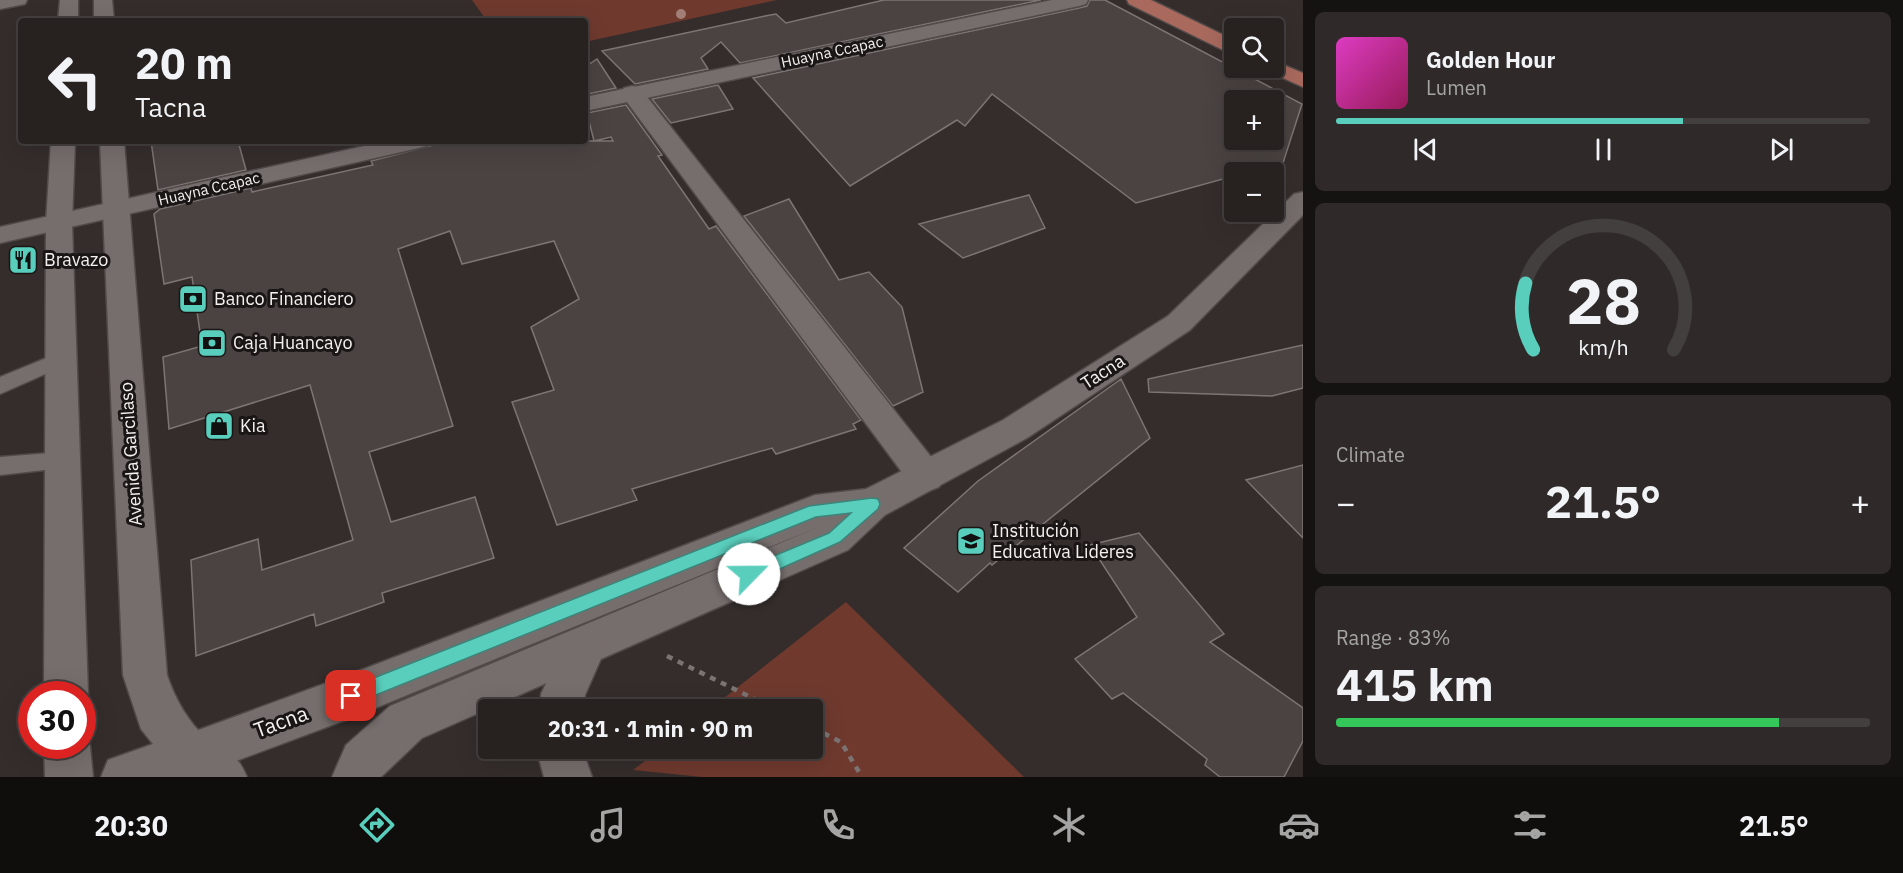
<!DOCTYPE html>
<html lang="en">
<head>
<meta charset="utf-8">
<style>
  body { margin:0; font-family:"IBM Plex Sans",sans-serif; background:#2f2a29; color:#f1f3f6; height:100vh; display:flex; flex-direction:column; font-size:22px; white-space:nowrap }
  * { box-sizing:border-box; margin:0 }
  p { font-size:20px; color:#a4a4a5 }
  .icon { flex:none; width:33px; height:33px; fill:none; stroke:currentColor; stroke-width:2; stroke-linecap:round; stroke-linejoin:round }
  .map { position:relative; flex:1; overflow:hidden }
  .side { display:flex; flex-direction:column; gap:12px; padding:12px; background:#151312; width:600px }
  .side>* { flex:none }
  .top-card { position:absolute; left:18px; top:18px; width:570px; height:126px; border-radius:6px; box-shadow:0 6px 24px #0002,0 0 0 2px #433f3e; background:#272220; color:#f1f3f6; overflow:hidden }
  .buttons { position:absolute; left:1224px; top:18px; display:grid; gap:12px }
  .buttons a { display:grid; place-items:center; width:60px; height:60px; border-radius:6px; background:#272220; box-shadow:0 6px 24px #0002,0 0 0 2px #433f3e; font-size:30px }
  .speed { position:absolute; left:18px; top:681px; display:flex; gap:12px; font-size:30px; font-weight:700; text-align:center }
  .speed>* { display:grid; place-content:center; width:78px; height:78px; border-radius:50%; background:#272220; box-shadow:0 6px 24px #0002,0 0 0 2px #433f3e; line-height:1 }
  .speed .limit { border:9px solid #d22; background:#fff; color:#111 }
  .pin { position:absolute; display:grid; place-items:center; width:51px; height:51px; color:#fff; margin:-26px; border-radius:12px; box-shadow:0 3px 9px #0006 }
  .me { position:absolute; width:66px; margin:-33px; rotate:67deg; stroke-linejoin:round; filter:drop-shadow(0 0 4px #0008) }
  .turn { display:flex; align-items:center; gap:21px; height:126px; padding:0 18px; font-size:27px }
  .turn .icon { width:78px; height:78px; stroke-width:2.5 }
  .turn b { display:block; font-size:42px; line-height:51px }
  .big { font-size:45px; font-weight:700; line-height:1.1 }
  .side .card { flex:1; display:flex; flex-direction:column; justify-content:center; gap:9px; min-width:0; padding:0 21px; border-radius:9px; background:#2f2a29 }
  .side .dial { align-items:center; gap:0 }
  .dial svg { height:156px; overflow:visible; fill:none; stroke:#433f3e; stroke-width:7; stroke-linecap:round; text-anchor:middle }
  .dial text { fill:#f1f3f6; stroke:none }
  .song { display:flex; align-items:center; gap:18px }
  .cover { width:72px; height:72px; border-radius:9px; background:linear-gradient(135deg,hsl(310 70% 55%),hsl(330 70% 35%)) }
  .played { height:6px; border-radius:3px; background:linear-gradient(90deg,#5acebd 65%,#433f3e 65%) }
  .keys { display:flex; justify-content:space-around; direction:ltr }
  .heat { display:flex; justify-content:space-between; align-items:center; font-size:33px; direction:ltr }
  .charge { height:9px; border-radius:4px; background:linear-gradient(90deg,#34c759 83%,#433f3e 0) }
  .trip { position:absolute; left:478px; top:699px; width:345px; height:60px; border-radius:6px; background:#272220; box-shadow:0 6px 24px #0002,0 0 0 2px #433f3e; font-weight:700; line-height:60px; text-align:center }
  .tabs { display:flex; height:96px; justify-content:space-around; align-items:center; background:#100e0d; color:#a4a4a5 }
  .tabs .icon { width:42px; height:42px }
  .tabs .selected { color:#5acebd }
  .tabs b { font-size:27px; color:#f1f3f6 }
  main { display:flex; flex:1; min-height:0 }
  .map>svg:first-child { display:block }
  .green { fill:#6f392e }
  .building { fill:#4a4341; stroke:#7d7573; stroke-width:1.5; fill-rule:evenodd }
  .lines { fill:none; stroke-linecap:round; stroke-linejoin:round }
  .service-casing { stroke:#504a49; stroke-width:3 }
  .pedestrian-casing { stroke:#504a49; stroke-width:3 }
  .minor-casing { stroke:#504a49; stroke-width:3 }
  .secondary-casing { stroke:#504a49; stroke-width:3 }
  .primary-casing { stroke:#504a49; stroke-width:3 }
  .path { stroke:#7b7473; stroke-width:4.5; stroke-dasharray:6 6; stroke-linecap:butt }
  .service { fill:#766e6c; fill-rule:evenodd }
  .pedestrian { fill:#766e6c; fill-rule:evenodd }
  .minor { fill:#766e6c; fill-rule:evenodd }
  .secondary { fill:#766e6c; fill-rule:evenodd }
  .primary { fill:#a9695d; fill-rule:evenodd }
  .tree { fill:#a17e76 }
  .route { fill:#5acebd; stroke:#3a867b; stroke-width:1.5 }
  .labels { text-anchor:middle; stroke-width:6; stroke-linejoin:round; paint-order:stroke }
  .far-street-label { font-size:15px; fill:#f5f0ef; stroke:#191615 }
  .poi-label { font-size:18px; fill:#f5f0ef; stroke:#191615; text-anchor:start }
  .street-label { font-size:18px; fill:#f5f0ef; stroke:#191615 }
  .near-street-label { font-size:21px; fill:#f5f0ef; stroke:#191615 }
</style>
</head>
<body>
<main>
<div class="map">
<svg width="1303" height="777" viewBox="0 0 1303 777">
  <rect width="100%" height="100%" fill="#342d2b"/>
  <path class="green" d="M472,0H777L585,42V21H487Z
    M846,602L1024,777H702L633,770L661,749L813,748V710L710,709Z"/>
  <path class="building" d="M884,0H1041L740,63L721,42L701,58L708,69L635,84L602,51L765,16L776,14L786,23Z
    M1090,0H1105L1302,104L1283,163L1250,172L1234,165V176L1136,203L992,94L965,126L957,120L850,186L753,78L1079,8L1087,6ZM1234,100H1274V140H1234Z
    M597,59L616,88L588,94L585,88V67Z
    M718,85L733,109L671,123L652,99Z
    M626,105L662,155L658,156L709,229L716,226L861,420L853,424L856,429L776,454L772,448L632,489L637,500L557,525L512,402L554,390L531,327L579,299L554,241L462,264L450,231L398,249L453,426L369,452L391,522L475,497L494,558L382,593L384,602L316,626L314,614L196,656L191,560L258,539L262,570L353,540L310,385L169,429L163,357L202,346L192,277L164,284L154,214L160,209L251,188L252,192L373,165L371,161L449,141H613L611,137L594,141L587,113Z
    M151,141H238L246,170L158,190Z
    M1029,195L1045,228L963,258L919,224Z
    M789,199L839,280L869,272L902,307L923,392L893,406L744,216Z
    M1303,345V388L1272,396L1149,392L1148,379Z
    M1121,379L1150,438L992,565L990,563L958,592L904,548L978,481Z
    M1303,465V538L1246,480Z
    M1139,533L1224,634L1210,642L1303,708V741L1284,777H1220L1205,765L1207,759L1123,693L1112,699L1075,659L1137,617L1090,545Z"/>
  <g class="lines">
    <g class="service-casing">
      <path id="service" d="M61,352L68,354L71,359L68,364L0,394V377Z
        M63,452L71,455L74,461L71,467L0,475V457Z"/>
    </g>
    <g class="pedestrian-casing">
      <path id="pedestrian" d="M632,86L640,88L939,467L944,477L939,487L926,492L913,487L624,98L621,93L624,88Z"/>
    </g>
    <g class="minor-casing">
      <path id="minor" d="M0,0H27L25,4L0,9Z
        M1052,0H1088L1086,4L1079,6L585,111V97Z
        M387,141H431L427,146L419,148L0,243V227Z
        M1303,192V215L1190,330L1027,438L885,515L848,550L422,738L381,777H332L346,745L390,706L821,526L351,718L193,777L174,771L167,755L174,739L351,674L802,500L815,495L866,489L1003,420L1168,316L1294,194Z"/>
    </g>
    <g class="secondary-casing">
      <path id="secondary" d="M60,0H78V21H58Z
        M94,0H112L114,21H94Z
        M51,141H75L72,223L88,694L82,707V694H44L46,223Z
        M100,141H124L167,675C175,699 188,722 207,739C227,756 235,749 247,777H101L108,760L153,744L141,729L123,675Z
        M586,625L601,631L607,645L585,695L584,710H540L541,694L571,631Z
        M82,729L90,746L93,777H45L44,746H82Z
        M536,748H582L592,777H544Z"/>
    </g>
    <g class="primary-casing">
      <path id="primary" d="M1127,0H1151L1234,40V54L1227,52L1129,4Z
        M1274,61L1303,73V87L1267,71L1264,68H1274Z"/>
    </g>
    <path class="path" d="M667,656L777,710
      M813,728L841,742L862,777"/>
    <use href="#service" class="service"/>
    <use href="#pedestrian" class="pedestrian"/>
    <use href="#minor" class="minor"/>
    <use href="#secondary" class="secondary"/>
    <use href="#primary" class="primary"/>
  </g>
  <circle class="tree" cx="681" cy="14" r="5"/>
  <path class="route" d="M872,498L878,499L880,504L878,509L840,542L755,580L749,582L743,580L741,574L743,569L829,533L851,513L816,517L351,705L345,703L342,696L345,690L351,687L809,506Z"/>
  <defs>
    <g id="restaurant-square" transform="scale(1.5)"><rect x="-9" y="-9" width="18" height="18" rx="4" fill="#5acebd" stroke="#191615"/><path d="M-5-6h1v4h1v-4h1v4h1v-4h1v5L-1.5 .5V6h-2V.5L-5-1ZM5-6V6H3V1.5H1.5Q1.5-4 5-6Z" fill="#111"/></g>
    <g id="bank-square" transform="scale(1.5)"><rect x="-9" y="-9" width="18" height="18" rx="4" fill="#5acebd" stroke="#191615"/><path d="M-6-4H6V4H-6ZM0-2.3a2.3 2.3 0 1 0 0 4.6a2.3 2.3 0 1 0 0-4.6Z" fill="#111"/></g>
    <g id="shop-square" transform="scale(1.5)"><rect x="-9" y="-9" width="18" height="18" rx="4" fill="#5acebd" stroke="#191615"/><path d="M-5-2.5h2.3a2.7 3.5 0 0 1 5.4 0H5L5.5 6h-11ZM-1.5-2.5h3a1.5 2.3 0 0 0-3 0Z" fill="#111"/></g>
    <g id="school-square" transform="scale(1.5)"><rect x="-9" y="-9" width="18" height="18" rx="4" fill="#5acebd" stroke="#191615"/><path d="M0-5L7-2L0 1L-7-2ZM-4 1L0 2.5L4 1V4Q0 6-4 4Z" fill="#111"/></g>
  </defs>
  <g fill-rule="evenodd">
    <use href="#restaurant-square" x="23" y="260"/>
    <use href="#bank-square" x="193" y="299"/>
    <use href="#bank-square" x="212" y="343"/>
    <use href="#shop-square" x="219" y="426"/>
    <use href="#school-square" x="971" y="541"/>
  </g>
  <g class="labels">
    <g class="far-street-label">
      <text transform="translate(832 52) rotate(-12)" y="5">Huayna Ccapac</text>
      <text transform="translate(209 189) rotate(-13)" y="5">Huayna Ccapac</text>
    </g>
    <g class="poi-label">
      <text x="44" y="266">Bravazo</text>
      <text x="214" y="305">Banco Financiero</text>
      <text x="233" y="349">Caja Huancayo</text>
      <text x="240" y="432">Kia</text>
      <text x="992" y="537">Institución<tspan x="992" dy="21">Educativa Lideres</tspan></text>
    </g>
    <g class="street-label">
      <text transform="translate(1103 372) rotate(-33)" y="6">Tacna</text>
      <text transform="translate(131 454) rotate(-94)" y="6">Avenida Garcilaso</text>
    </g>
    <g class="near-street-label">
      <text transform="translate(281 722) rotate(-20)" y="7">Tacna</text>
    </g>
  </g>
</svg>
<div class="buttons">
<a><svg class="icon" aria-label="search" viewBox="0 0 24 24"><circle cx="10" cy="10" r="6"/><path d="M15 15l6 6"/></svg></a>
<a>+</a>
<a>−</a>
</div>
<div class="speed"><div class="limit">30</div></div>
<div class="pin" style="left:351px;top:696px;background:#d93025"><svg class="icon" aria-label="arrive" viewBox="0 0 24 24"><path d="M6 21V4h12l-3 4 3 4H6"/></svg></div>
<svg class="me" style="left:749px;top:574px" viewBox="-20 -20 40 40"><circle r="19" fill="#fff"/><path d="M0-13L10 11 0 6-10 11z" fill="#5acebd"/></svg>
<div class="trip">20:31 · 1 min · 90 m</div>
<div class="top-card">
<div class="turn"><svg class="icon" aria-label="left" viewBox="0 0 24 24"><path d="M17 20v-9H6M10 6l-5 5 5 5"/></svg><div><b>20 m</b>Tacna</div></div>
</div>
</div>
<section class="side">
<div class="card">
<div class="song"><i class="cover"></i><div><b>Golden Hour</b><p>Lumen</p></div></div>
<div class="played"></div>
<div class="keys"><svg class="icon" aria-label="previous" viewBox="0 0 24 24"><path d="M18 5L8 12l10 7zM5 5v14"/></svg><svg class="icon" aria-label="pause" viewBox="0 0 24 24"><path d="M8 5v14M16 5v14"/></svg><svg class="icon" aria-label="next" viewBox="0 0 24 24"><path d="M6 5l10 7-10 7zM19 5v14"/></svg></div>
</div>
<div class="card dial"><svg viewBox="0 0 100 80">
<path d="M14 69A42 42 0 1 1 86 69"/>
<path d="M14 69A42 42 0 0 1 10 35" stroke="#5acebd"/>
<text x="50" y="56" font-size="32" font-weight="700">28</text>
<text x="50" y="72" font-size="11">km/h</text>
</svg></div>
<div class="card"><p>Climate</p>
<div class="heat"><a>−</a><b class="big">21.5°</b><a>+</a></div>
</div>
<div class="card"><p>Range · 83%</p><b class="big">415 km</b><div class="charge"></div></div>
</section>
</main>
<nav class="tabs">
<b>20:30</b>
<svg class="icon selected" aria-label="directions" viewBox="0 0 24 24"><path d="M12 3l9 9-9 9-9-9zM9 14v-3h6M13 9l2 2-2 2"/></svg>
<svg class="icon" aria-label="music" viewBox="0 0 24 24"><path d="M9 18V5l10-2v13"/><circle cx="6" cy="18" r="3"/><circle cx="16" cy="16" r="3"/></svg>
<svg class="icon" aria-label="phone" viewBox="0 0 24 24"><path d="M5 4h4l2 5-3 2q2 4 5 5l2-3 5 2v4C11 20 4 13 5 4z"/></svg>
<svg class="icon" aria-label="climate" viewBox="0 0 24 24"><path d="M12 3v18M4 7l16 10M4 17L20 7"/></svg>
<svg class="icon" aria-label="car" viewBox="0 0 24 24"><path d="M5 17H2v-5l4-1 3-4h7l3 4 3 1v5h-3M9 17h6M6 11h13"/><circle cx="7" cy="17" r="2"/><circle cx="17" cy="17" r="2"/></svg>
<svg class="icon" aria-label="filters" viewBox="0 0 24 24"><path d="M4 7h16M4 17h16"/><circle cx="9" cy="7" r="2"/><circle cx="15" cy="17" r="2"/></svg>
<b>21.5°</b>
</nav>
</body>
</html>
